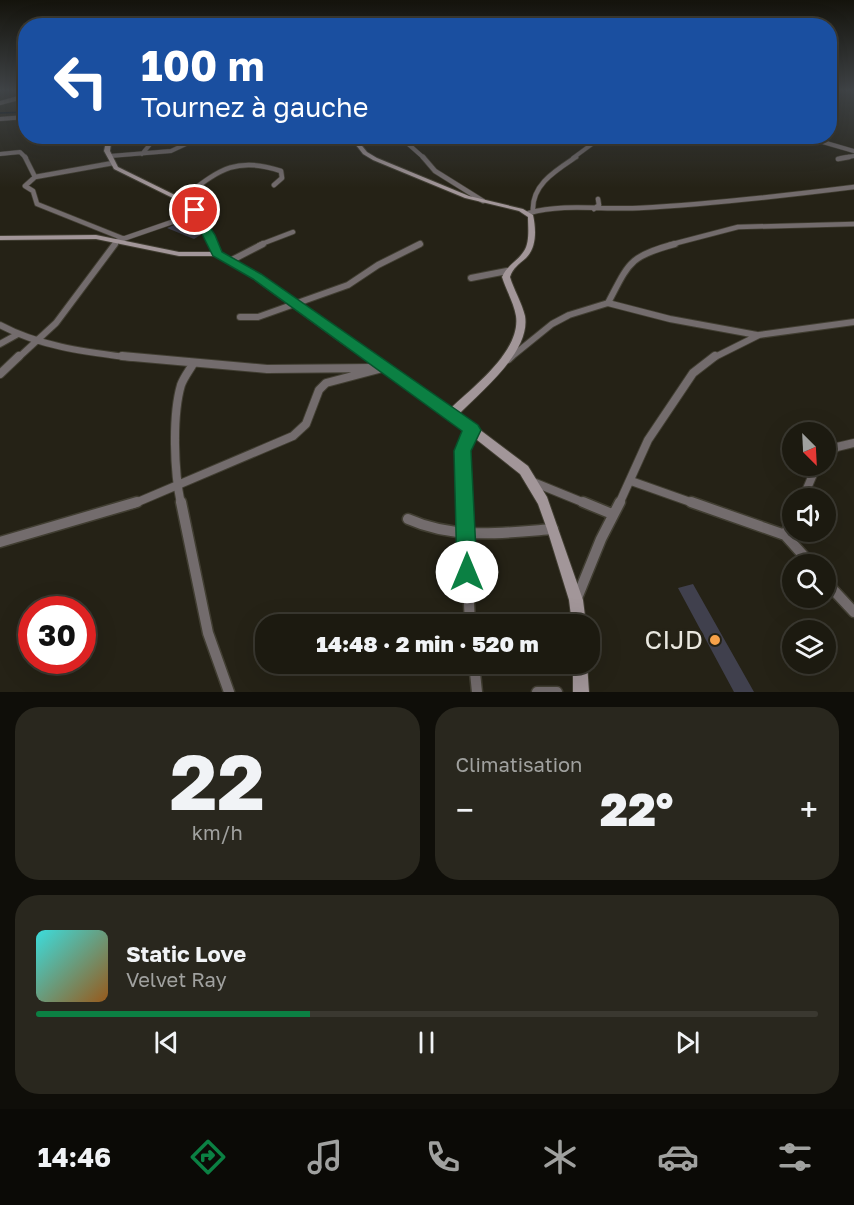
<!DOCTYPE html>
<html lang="fr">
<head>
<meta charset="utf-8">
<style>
  body { margin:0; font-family:"Golos Text",sans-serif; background:#29271e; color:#f1f3f6; height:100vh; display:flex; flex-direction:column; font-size:22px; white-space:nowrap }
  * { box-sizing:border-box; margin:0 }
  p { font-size:20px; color:#a0a19f }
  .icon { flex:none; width:33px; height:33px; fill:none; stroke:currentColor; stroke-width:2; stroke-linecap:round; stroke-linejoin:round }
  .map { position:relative; height:692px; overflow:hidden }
  .details { display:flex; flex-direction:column; gap:15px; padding:15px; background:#0f0e09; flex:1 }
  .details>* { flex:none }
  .guide { position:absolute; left:18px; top:18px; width:819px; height:126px; border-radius:24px; box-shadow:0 6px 24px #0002,0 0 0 2px #3a3830; background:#1a4fa0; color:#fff; overflow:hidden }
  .needle { width:39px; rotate:156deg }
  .fabs { position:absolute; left:782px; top:422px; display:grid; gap:12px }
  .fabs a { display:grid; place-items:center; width:54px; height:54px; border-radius:50%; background:#1c1a10; box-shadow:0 6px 24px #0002,0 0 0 2px #3a3830; font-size:30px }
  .speed { position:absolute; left:18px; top:596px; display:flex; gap:12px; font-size:30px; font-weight:700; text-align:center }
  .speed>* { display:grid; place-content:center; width:78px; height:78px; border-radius:50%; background:#1c1a10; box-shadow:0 6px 24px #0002,0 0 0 2px #3a3830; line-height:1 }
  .speed .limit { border:9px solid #d22; background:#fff; color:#111 }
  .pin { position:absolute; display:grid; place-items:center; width:51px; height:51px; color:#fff; margin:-26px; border:3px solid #fff; border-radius:50%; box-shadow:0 2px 6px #0007 }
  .me { position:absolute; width:66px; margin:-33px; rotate:0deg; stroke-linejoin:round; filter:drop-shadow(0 0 4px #0008) }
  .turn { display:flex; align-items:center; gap:21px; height:126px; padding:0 24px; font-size:27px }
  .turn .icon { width:78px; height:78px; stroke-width:2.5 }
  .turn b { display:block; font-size:42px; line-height:51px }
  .big { font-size:45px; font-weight:800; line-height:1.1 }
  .details .tile { flex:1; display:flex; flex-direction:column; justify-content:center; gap:9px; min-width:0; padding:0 21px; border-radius:24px; background:#29271e }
  .details .dial { align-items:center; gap:0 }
  .dial b { font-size:78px; line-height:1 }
  .song { display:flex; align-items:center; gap:18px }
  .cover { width:72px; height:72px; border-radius:9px; background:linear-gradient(135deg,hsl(180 70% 55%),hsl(30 70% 35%)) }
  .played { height:6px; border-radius:3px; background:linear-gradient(90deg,#0b8043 35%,#3a3830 35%) }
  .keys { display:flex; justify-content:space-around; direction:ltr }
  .heat { display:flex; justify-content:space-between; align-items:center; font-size:33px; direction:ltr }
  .details .tiles { flex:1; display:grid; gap:15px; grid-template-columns:1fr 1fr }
  .tile:last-child { grid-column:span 2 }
  .trip { position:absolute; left:255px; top:614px; width:345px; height:60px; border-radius:24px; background:#1c1a10; box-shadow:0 6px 24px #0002,0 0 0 2px #3a3830; font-weight:800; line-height:60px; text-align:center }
  .tabs { display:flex; height:96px; justify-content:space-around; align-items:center; background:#0b0a06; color:#a0a19f }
  .tabs .icon { width:42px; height:42px }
  .tabs .selected { color:#0b8043 }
  .tabs b { font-size:27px; color:#f1f3f6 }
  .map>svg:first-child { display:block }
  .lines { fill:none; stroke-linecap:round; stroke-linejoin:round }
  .stream { stroke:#000c18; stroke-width:1.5 }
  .building { fill:#40404d }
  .street-far4-casing { stroke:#413e32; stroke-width:5 }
  .street-far3-casing { stroke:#413e32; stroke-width:6 }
  .street-far2-casing { stroke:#413e32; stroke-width:8 }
  .street-far1-casing { stroke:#413e32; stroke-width:10 }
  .street-casing { stroke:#413e32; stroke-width:13 }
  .secondary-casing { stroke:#413e32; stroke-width:2 }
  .street-far4 { stroke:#736c6d; stroke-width:4 }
  .street-far3 { stroke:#736c6d; stroke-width:4.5 }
  .street-far2 { stroke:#736c6d; stroke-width:6 }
  .street-far1 { stroke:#736c6d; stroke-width:8 }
  .street { stroke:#736c6d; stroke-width:10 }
  .secondary { fill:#a29699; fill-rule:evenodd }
  .route { fill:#0b8043; stroke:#07532c; stroke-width:1.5 }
  .poi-dot { fill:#f7a149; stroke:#252216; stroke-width:2 }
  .labels { text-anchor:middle; stroke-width:6; stroke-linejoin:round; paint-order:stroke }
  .near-poi-label { font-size:26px; fill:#eae8e0; stroke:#252216; text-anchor:end }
</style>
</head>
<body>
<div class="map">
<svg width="854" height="692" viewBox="0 0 854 692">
  <rect width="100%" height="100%" fill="#252216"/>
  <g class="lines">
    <path class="stream" d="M0,113L26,112"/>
  </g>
  <path class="building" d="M179,223L200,231L202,234L194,239L167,228Z
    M693,584L754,692H734L678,588Z"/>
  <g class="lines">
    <g class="street-far4-casing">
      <path id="street-far4" d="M0,103L26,96
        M0,119L26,117
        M407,136V143L424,158
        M802,136L854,151
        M0,154L20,152L26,158
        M142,154L157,136
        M110,156L171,151L203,136
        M573,158L603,136
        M841,158L854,156"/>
    </g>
    <g class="street-far3-casing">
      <path id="street-far3" d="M25,157L35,177L113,163
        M423,157L435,171L483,201
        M838,159L849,157
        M35,177L25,186L33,191L37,204L122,238
        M181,199C217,172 234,155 281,171L282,178L274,185
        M594,209L599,205L598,199
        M533,212C531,185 555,171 576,157
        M529,213C564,203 603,210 639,208C711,204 782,196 854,187
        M114,245L117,241L172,222L195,210
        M259,245L293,232
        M418,245L420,244
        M669,245L738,227L854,224"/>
    </g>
    <g class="street-far2-casing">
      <path id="street-far2" d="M232,260L263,244
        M471,278L507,271
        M608,303L670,319L757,335
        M240,317H258L348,285L378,265L420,244
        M0,325C41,347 87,352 133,358
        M0,344L18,334
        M18,358L56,323L115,244
        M510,358L552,324L569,315L608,303C629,263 629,256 675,244
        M713,358L759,335L854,322"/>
    </g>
    <g class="street-far1-casing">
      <path id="street-far1" d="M122,356L267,369L375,368
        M508,359L511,356
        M0,374L19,356
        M825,455L837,447L854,443
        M631,481L696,504
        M533,482L587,504
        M803,498L817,465
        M133,504L293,436L306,424L319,390L326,383L379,369
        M181,504C174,472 172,416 181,385C184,377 189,371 193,364
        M464,504L462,451L463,443L473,430
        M619,504L648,440L693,373L715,356"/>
    </g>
    <g class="street-casing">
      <path id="street" d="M181,502L208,633L229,692
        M464,502L470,624
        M583,502L612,514
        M691,502L785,535L811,564
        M408,519C455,540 504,533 553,529
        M785,535L792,521
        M0,542L137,502
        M825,581L854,612
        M577,598L601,539L620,502
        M474,663L477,692
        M537,692H557"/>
    </g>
    <g class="secondary-casing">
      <path id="secondary" d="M107,136H112L110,151L118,167L189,202L204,219L220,253L260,275L349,340L451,408C473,387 521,351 516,316C514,303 506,290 502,277C507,265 518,261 524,251C530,242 528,227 528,217L519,211L465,198L373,160L363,154L349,136H354L367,152L377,158L469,196L523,209L533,215C536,229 537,247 526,258C519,264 513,268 510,277C514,290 522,303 525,316C531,352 481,391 459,414L528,466L547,497L583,600L586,624H572L569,600L547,529L538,504L520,474L448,417L343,344L254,279L216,256H179L96,239L0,240V236L96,235L179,252H212L198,220L185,204L114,169L104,151Z
        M573,663H587L589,692H573Z"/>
    </g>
    <use href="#street-far4" class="street-far4"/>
    <use href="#street-far3" class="street-far3"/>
    <use href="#street-far2" class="street-far2"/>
    <use href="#street-far1" class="street-far1"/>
    <use href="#street" class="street"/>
    <use href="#secondary" class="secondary"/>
  </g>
  <linearGradient id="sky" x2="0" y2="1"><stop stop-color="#14130c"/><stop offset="0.48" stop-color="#404447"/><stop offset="1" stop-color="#404447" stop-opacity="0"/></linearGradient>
  <rect width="854" height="188" fill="url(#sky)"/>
  <path class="route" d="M195,207L198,208L215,235L222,252L261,274L478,425L481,430L471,451L477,572L474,579L467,582L460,579L457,572L454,451L462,431L253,279L213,256L190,210Z"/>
  <circle class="poi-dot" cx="715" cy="640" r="6"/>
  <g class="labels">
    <g class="near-poi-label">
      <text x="703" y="649">CIJD</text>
    </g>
  </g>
</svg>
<div class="fabs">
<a><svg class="needle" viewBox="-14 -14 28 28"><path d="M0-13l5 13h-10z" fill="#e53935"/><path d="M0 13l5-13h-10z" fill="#a0a19f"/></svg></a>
<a><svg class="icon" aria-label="sound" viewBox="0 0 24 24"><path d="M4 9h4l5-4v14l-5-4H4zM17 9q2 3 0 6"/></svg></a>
<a><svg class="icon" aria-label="search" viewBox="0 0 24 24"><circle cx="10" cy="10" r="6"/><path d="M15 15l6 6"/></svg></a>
<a><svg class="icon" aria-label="layers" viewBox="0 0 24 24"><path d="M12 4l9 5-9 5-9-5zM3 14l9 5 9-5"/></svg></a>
</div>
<div class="speed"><div class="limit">30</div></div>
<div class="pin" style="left:195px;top:210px;background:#d93025"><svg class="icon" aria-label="arrive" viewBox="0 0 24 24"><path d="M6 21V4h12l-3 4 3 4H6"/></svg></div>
<svg class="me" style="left:467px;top:572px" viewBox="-20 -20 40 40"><circle r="19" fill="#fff"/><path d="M0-13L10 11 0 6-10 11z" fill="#0b8043"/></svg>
<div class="trip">14:48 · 2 min · 520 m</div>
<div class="guide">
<div class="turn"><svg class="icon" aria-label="left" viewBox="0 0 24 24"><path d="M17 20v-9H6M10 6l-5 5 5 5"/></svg><div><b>100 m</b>Tournez à gauche</div></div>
</div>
</div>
<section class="details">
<div class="tiles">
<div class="tile dial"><b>22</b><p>km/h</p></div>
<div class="tile"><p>Climatisation</p>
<div class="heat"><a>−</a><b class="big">22°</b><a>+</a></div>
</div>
<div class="tile">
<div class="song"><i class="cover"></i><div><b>Static Love</b><p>Velvet Ray</p></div></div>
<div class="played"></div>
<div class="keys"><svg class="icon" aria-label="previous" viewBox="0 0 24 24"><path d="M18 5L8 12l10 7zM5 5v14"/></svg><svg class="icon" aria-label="pause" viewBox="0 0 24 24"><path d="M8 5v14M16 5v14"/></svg><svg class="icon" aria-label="next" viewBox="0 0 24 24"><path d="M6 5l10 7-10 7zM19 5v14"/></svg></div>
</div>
</div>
</section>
<nav class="tabs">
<b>14:46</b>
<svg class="icon selected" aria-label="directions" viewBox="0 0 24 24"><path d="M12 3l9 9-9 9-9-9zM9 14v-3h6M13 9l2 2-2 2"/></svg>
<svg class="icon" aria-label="music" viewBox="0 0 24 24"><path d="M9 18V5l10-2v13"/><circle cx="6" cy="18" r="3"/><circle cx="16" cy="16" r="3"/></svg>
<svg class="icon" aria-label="phone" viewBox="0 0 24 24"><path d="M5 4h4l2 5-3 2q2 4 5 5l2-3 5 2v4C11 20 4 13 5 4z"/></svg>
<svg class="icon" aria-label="climate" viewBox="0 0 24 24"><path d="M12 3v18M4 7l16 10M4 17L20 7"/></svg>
<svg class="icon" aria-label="car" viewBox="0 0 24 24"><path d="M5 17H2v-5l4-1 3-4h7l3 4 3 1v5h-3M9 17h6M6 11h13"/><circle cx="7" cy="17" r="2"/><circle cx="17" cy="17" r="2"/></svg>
<svg class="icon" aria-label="filters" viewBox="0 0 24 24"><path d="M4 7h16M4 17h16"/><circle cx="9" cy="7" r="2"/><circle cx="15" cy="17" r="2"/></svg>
</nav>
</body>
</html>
